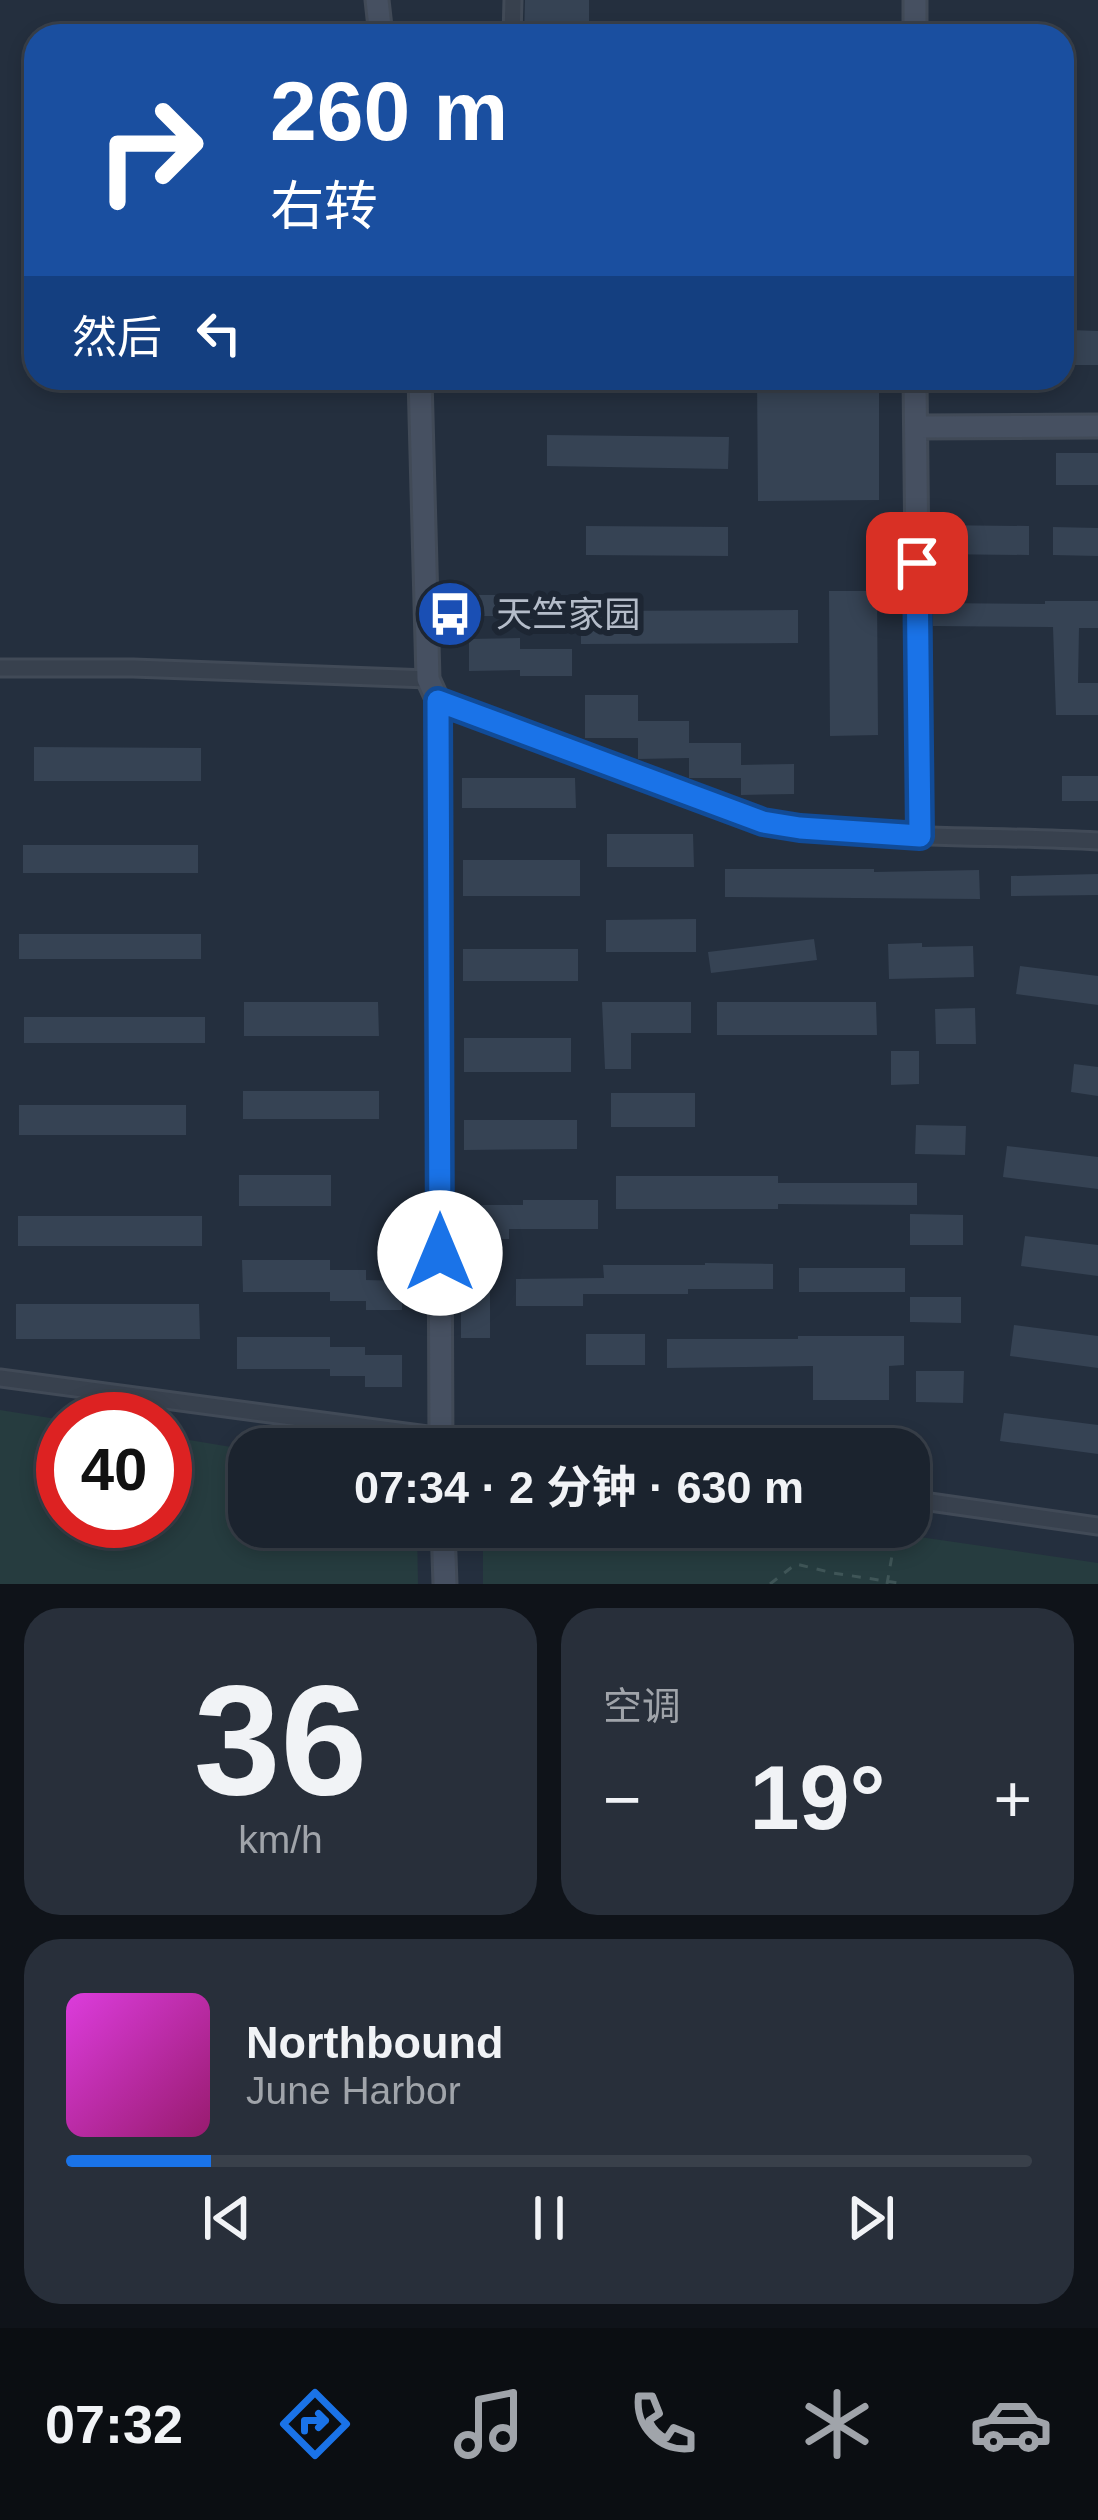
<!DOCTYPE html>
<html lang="zh">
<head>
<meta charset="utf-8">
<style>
  body { margin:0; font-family:Helvetica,"Noto Sans SC",sans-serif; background:#282f3a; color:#f1f3f6; height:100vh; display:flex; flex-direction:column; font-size:45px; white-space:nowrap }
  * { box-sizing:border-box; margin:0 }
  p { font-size:39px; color:#a0a4aa }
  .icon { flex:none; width:66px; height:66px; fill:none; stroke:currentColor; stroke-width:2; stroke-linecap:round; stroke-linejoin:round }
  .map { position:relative; height:1584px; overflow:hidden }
  .drawer { display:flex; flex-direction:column; gap:24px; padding:24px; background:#0f1319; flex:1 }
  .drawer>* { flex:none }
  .top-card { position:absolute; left:24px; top:24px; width:1050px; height:366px; border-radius:36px; box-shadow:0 6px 18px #0003,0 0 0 3px #39404a; background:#1a4fa0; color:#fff; overflow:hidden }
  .speed { position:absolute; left:36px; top:1392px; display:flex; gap:24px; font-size:60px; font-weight:700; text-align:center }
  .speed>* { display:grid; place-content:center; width:156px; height:156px; border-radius:50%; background:#1b232e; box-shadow:0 6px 18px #0003,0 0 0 3px #39404a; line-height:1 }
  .speed .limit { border:18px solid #d22; background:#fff; color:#111 }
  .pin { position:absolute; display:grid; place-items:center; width:102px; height:102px; color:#fff; margin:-51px; border-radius:24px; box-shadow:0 6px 18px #0006 }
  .me { position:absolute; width:132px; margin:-66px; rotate:0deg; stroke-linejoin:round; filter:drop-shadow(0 0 9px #0008) }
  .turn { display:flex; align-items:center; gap:42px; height:252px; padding:0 48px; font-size:54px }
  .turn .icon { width:156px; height:156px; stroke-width:2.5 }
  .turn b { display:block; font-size:84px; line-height:102px }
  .then { display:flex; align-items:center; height:114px; padding:0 48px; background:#0003; gap:24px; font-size:45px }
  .big { font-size:90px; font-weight:700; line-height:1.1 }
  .drawer .tile { flex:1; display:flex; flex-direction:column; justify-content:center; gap:18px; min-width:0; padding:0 42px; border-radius:36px; background:#282f3a }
  .drawer .dial { align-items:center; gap:0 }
  .dial b { font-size:156px; line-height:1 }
  .song { display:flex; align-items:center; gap:36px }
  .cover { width:144px; height:144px; border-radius:18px; background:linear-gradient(135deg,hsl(300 70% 55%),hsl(320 70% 35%)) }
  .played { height:12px; border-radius:6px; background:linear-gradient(90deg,#1a73e8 15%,#39404a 15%) }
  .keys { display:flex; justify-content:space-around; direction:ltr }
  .heat { display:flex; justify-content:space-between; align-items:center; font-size:66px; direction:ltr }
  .drawer .tiles { flex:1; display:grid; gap:24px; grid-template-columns:1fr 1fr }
  .tile:last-child { grid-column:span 2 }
  .trip { position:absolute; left:228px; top:1428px; width:702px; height:120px; border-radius:36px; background:#1b232e; box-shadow:0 6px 18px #0003,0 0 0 3px #39404a; font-weight:700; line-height:120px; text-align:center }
  .tab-bar { display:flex; height:192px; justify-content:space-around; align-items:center; background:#0b0e12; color:#a0a4aa }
  .tab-bar .icon { width:84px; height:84px }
  .tab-bar .active { color:#1a73e8 }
  .tab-bar b { font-size:54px; color:#f1f3f6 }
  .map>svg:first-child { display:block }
  .green { fill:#263c3f }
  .building { fill:#364354 }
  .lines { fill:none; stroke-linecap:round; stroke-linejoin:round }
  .street-casing { stroke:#414a57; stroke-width:21 }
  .secondary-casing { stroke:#414a57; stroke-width:27 }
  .path { stroke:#3f5557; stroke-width:3; stroke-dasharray:9 9; stroke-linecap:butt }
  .street { stroke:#38414e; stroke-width:15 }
  .secondary { stroke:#465061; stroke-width:21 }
  .route-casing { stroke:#114b97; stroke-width:30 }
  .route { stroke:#1a73e8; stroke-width:21 }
  .labels { text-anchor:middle; stroke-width:12; stroke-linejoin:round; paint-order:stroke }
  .poi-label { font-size:36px; fill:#b4bcc9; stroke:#1d2633; text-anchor:start }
</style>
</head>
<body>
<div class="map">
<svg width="1098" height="1584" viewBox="0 0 1098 1584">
  <rect width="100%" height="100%" fill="#242f3e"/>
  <path class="green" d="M0,1410L63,1420V1521H165V1436L249,1450V1527H417L418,1584H0Z
    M483,1527H851L1098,1563V1584H483Z"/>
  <path class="building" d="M525,0H589V36H524Z
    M1062,122H1075V165H1062Z
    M1070,330L1098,331V365H1070Z
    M757,378H879V500L758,501Z
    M932,378H1014L1013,392L932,391Z
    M547,435L729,437L728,469L547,466Z
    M1056,453H1098V485H1056Z
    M932,525L1029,526V555L932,554Z
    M586,526L728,527V556L586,555Z
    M1053,527L1098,528V556L1053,555Z
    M829,591H877L878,735L830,736Z
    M463,595H549V616H463Z
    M1045,601H1098V628H1079L1078,683H1098V715H1056L1053,627L933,626L932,603L1045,604Z
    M798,610V643L581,644V611Z
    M520,638V649H572V676H520V670L469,671V639Z
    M585,695H638V721H689V743H741V765L794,764V794L741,795V778H689V758L638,759V738H585Z
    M34,747L201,748V781H34Z
    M1062,776H1098V801H1062Z
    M462,778H575L576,808H462Z
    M607,834H693L694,867H607Z
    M23,845H198V873H23Z
    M463,860H580V896H463Z
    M725,869H874V872L979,870L980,899L725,897Z
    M1098,874V895L1011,896V876Z
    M696,919V952H606V920Z
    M19,934H201V959H19Z
    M814,939L817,960L711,973L708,952Z
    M922,943V947L973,946L974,977L889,979L888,944Z
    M463,949H578V981H463Z
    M1020,966L1098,976V1005L1016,994Z
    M244,1002H378L379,1036H244Z
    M602,1002H691V1033H631V1069H605Z
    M717,1002H876L877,1035H717Z
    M975,1008L976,1044H936L935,1009Z
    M24,1017H205V1043H24Z
    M464,1038H571V1072H464Z
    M891,1051H919V1084L891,1085Z
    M1074,1064L1098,1067V1096L1071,1092Z
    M243,1091H379V1119H243Z
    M611,1093H695V1127H611Z
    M19,1105H186V1135H19Z
    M464,1120H577V1149L464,1150Z
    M916,1125L966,1126L965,1155L915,1154Z
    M1007,1146L1098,1157V1189L1003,1177Z
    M239,1175H331V1206H239Z
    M616,1176H778V1183H917V1205L778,1204V1209H616Z
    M523,1200H598V1229H509V1239H460V1205H523Z
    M910,1214L963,1215V1245H910Z
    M18,1216H202V1246H18Z
    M1025,1236L1098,1245V1276L1021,1266Z
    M242,1260H330V1270H366V1280L402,1281V1310H366V1301H330V1292H243Z
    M705,1263L773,1264V1289H688V1294H583V1306H516V1279L604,1278L603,1265H705Z
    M799,1268H905V1292H799Z
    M461,1289H490V1338H461Z
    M910,1297H961V1323L910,1322Z
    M16,1304H199L200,1339H16Z
    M1014,1325L1098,1336V1368L1010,1356Z
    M586,1334H645V1365H586Z
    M798,1336H904V1365L889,1366V1400H813V1366L667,1368V1339H798Z
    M237,1337H330V1347H365V1355H402V1387H365V1376H330V1369H237Z
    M916,1371H964L963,1403L916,1402Z
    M1004,1413L1098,1425V1454L1000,1441Z"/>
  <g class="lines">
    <g class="street-casing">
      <path id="street" d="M512,36L513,0
        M0,668H133L428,679
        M438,701L763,822C874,840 987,835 1098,841
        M0,1378L533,1449
        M909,1499L1098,1526"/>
    </g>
    <g class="secondary-casing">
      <path id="secondary" d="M377,0L381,36
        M915,0V36
        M420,378L428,679L438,701L441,1449
        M915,378L920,835
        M916,427L1098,426
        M443,1527L445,1584"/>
    </g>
    <path class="path" d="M770,1584L796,1564L833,1573L905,1584
      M887,1584L897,1527"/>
    <use href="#street" class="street"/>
    <use href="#secondary" class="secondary"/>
  </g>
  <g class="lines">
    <g class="route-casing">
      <path id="route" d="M440,1253L438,701L763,822L800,828L920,836L917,563"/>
    </g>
    <use href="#route" class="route"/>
  </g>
  <defs>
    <g id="bus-disc" transform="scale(3.45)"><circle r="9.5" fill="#1a4fb4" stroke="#1d2633"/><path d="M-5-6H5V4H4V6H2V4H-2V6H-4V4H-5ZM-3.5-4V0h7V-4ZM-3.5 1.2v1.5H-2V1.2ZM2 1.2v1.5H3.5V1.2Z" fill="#fff"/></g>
  </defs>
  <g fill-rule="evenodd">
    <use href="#bus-disc" x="450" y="614"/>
  </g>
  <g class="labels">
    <g class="poi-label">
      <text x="496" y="627">天竺家园</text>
    </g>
  </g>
</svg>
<div class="speed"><div class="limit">40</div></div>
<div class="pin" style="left:917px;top:563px;background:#d93025"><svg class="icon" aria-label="arrive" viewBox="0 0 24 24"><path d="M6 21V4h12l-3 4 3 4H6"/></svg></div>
<svg class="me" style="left:440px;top:1253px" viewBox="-20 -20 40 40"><circle r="19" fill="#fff"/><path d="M0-13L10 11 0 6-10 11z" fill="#1a73e8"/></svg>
<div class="trip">07:34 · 2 分钟 · 630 m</div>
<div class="top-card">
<div class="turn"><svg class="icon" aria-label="right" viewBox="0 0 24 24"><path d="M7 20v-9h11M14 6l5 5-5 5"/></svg><div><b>260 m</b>右转</div></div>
<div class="then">然后<svg class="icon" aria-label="left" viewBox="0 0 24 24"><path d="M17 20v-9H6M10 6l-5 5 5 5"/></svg></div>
</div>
</div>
<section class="drawer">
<div class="tiles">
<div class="tile dial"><b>36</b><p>km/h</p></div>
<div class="tile"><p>空调</p>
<div class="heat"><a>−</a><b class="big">19°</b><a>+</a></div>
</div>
<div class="tile">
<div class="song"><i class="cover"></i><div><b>Northbound</b><p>June Harbor</p></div></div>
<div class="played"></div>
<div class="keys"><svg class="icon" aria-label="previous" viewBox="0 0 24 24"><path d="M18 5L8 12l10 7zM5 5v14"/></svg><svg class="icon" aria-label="pause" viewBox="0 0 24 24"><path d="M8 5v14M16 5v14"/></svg><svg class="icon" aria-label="next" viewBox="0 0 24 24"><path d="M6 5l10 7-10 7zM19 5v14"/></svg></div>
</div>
</div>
</section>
<nav class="tab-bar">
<b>07:32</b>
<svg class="icon active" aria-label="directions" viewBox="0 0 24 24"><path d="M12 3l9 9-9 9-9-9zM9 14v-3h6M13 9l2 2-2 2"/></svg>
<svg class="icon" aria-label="music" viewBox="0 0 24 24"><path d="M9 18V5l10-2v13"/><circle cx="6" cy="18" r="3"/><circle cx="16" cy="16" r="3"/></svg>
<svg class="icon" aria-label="phone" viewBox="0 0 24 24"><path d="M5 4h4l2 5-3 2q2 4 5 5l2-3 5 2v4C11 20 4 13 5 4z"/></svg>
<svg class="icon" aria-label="climate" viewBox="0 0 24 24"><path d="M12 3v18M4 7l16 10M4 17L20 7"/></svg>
<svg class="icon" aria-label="car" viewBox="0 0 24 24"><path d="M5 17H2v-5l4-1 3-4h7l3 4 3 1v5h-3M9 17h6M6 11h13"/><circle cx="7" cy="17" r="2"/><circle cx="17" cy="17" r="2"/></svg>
</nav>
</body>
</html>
